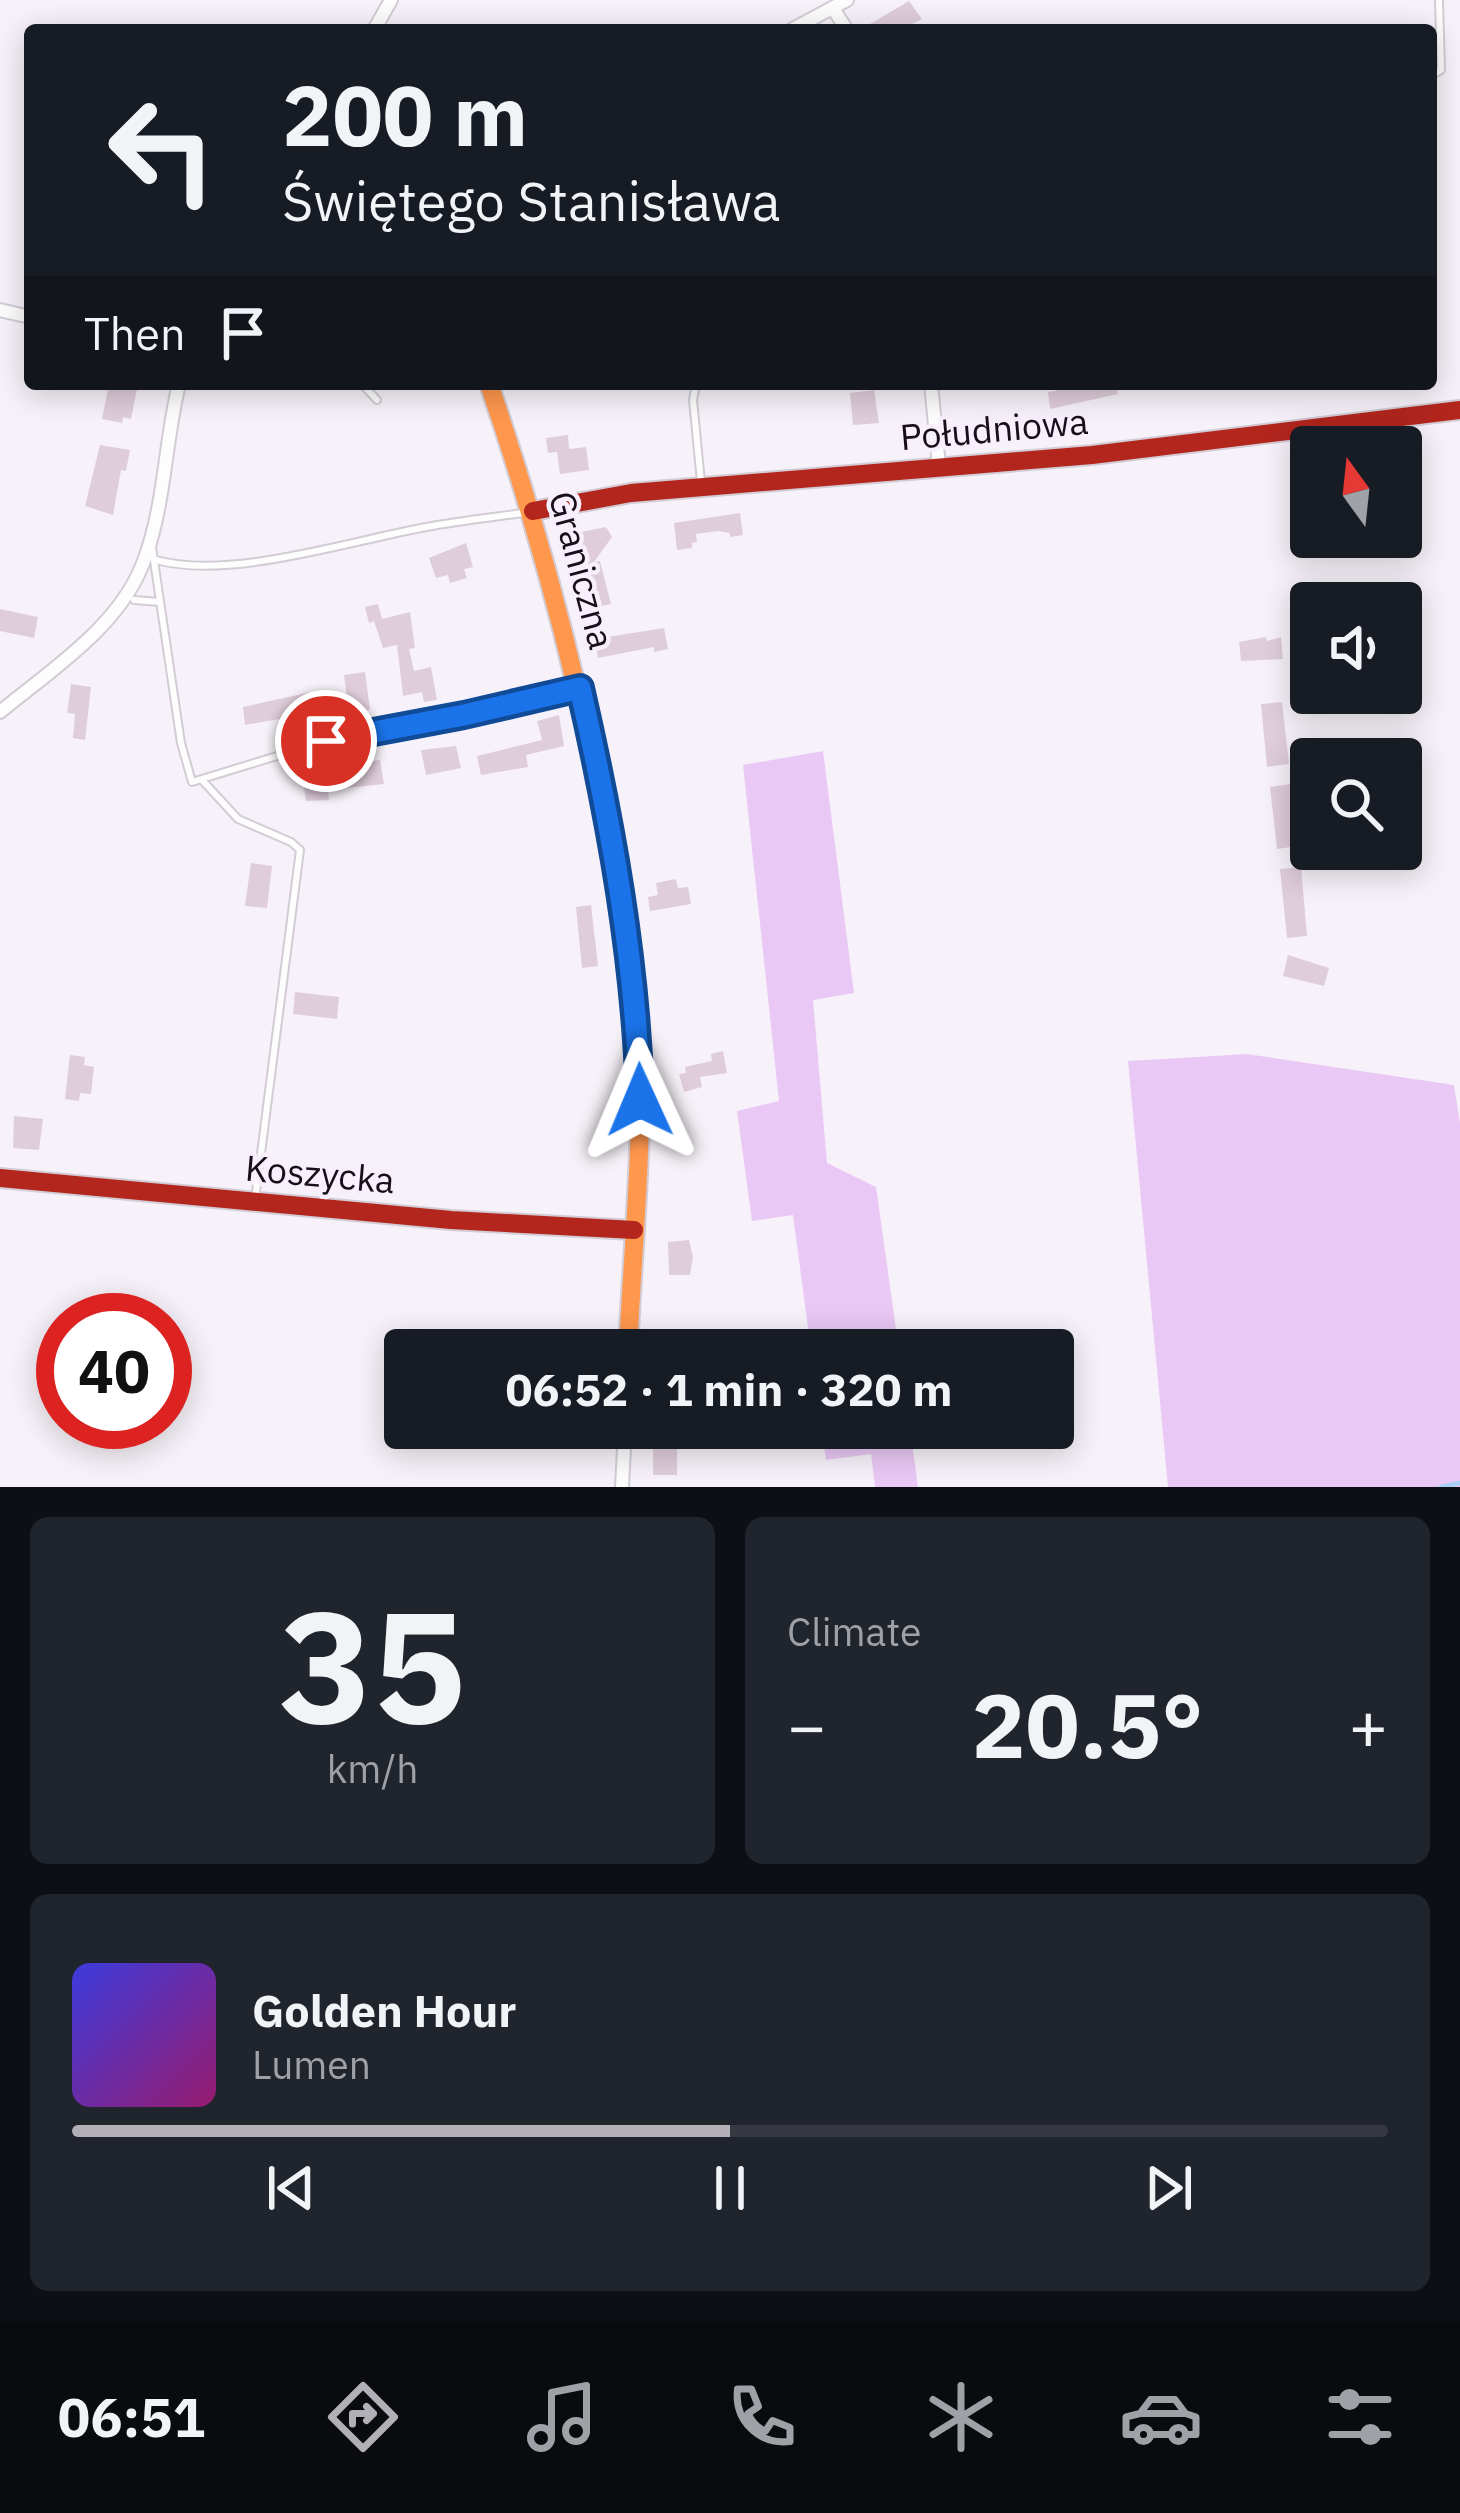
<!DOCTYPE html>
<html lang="en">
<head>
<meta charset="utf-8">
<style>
  body { margin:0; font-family:"IBM Plex Sans",sans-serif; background:#20242c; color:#f1f3f6; height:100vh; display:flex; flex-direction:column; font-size:45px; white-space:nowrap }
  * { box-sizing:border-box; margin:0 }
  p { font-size:39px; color:#9ea1a6 }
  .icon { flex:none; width:66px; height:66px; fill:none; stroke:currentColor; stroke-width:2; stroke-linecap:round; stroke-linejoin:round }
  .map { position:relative; height:1487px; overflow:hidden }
  .drawer { display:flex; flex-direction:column; gap:30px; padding:30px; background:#0d0f14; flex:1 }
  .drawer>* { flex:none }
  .guide { position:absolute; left:24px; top:24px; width:1413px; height:366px; border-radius:12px; box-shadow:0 6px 30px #0003; background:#171b24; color:#f1f3f6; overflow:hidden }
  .needle { width:78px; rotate:345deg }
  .buttons { position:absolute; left:1290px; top:426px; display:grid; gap:24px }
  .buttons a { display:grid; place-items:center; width:132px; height:132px; border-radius:12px; background:#171b24; box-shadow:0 6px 30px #0003; font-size:60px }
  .speed { position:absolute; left:36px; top:1293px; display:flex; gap:24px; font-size:60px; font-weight:700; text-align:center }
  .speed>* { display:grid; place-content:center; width:156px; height:156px; border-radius:50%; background:#171b24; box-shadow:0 6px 30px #0003; line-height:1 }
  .speed .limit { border:18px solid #d22; background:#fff; color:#111 }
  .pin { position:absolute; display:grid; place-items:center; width:102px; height:102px; color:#fff; margin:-51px; border:6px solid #fff; border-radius:50%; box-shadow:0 3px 12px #0007 }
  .me { position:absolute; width:132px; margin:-66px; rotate:359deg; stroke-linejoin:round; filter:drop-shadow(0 0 9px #0008) }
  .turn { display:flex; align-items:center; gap:42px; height:252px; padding:0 60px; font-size:54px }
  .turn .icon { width:156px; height:156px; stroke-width:2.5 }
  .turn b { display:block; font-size:84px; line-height:102px }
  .then { display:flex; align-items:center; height:114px; padding:0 60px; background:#0003; gap:24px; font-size:45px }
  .big { font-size:90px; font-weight:700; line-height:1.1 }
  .drawer .widget { flex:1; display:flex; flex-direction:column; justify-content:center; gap:18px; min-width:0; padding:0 42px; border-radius:18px; background:#20242c }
  .drawer .dial { align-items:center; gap:0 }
  .dial b { font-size:156px; line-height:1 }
  .song { display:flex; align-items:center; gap:36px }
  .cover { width:144px; height:144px; border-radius:18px; background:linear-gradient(135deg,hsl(240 70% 55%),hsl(320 70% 35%)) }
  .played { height:12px; border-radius:6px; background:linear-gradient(90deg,#b2b0b6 50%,#363941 50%) }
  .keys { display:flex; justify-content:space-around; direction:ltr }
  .heat { display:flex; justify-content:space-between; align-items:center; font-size:66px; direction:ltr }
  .drawer .tiles { flex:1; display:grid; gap:30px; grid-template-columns:1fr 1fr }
  .widget:last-child { grid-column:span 2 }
  .trip { position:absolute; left:384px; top:1329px; width:690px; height:120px; border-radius:12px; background:#171b24; box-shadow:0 6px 30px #0003; font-weight:700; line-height:120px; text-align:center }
  .tab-bar { display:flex; height:192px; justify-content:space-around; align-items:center; background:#090b0e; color:#9ea1a6 }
  .tab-bar .icon { width:84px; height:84px }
  .tab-bar .on { color:#b2b0b6 }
  .tab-bar b { font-size:54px; color:#f1f3f6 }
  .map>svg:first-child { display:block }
  .forest { fill:#eac8f5 }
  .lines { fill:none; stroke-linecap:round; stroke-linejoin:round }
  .stream { stroke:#a6d0f6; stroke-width:4.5 }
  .building { fill:#dfcdda }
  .lane-casing { stroke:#d3ccd5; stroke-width:10 }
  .street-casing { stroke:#d3ccd5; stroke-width:16 }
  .slow-casing { stroke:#d3ccd5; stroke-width:22 }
  .jam-casing { stroke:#d3ccd5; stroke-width:22 }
  .lane { stroke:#fefdfe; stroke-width:6 }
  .street { stroke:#fefdfe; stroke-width:12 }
  .slow { stroke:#ff974d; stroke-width:18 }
  .jam { stroke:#b3261e; stroke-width:18 }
  .route-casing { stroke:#114b97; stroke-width:30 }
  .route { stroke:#1a73e8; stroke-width:21 }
  .labels { text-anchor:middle; stroke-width:9; stroke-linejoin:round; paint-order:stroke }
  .street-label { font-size:36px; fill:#160e19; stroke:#f8effc }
</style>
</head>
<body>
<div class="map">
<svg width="1460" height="1487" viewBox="0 0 1460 1487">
  <rect width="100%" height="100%" fill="#f7f2f9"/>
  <path class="forest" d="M823,751L854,993L813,1000L827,1163L876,1187L899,1350H811L793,1215L752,1221L737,1111L779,1101L743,765Z
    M1247,1054L1454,1085L1460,1123V1487H1168L1128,1061Z
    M821,1428H910L918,1487H875L871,1454L826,1460Z"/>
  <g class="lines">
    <path class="stream" d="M1441,1487L1460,1483"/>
  </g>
  <path class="building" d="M909,1L922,19L899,30H860Z
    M109,384H138L131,419L123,417L122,423L102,419Z
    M1055,384H1116L1118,394L1050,409L1048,392L1056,391Z
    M874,390L879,423L853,425L850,393Z
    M568,435L569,449L586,447L589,470L560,474L557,452L548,453L546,438Z
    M100,445L130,450L126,471L121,470L113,515L85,506Z
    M740,513L743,535L730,537V533L719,531L696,534L697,542L692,543V548L677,550L674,523Z
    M606,527L612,537L594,562L600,561L611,604L592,608L582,545L577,546L576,533Z
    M466,543L473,567L464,569L467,578L450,583L448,575L436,578L429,558Z
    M378,604L382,619L410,612L415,648L409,649L414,671L431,667L437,700L424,702L422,692L403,696L397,645L383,648L374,621L369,623L365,607Z
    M0,609L38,617L34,638L0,631Z
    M664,628L668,649L654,652V647L598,658L595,639Z
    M1266,637L1267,641L1281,637L1283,659L1241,661L1239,642Z
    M365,672L370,709L358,715L349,712L344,675Z
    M71,684L91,687L85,740L73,738L75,714L67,713Z
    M311,692L316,719L291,717L245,725L243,707Z
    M1282,702L1289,764L1267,767L1261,704Z
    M559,715L564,746L526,755L528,767L481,775L477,756L542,740L537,721Z
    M456,746L461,768L426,775L421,750Z
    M380,760L384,784L328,790L329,800L306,801L303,780L343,774L342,766Z
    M1291,784L1298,846L1277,849L1270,787Z
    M251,863L272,866L267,908L245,906Z
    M1301,867L1307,936L1287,938L1280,869Z
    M676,879L678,888L688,887L691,904L650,911L648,897L658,895L656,883Z
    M591,905L598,966L582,968L576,907Z
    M1288,955L1329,968L1324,986L1283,976Z
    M295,992L339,997L337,1019L293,1014Z
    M723,1051L727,1073L700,1077L702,1087L684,1092L679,1074L686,1073L685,1067L712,1061L711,1054Z
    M70,1055L85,1057L84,1065L94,1067L91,1094L80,1093L79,1101L65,1099Z
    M14,1116L43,1119L39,1150L13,1148Z
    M689,1240L693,1257L690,1275H669L668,1242Z
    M660,1442H677V1475H653V1447H660Z"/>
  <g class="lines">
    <g class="lane-casing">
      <path id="lane" d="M1431,76L1441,70L1439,0
        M362,384L377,400
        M696,384L693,400L701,482
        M152,547L181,743L192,782L326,741L464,715L576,688
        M156,560C229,580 347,542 421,528C457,521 495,517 531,512
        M134,600L160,602
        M202,780L238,819L291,842L300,850L255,1200"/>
    </g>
    <g class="street-casing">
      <path id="street" d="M834,10L847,30
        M374,30L391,0
        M791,30L847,0
        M0,310L30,317
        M931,384L939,466
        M0,712C52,669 122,625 145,558C165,503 165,441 179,384
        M622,1487L625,1428"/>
    </g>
    <g class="slow-casing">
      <path id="slow" d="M489,384C538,527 575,667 604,815C618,883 634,953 638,1022C645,1131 633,1241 628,1350"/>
    </g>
    <g class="jam-casing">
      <path id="jam" d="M533,511L631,493L1092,455L1460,410
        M0,1178L451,1220L634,1230"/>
    </g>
    <use href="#lane" class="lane"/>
    <use href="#street" class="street"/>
    <use href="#slow" class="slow"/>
    <use href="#jam" class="jam"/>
  </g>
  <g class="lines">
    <g class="route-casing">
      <path id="route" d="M326,741L464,715L580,688C611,823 636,961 640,1100"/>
    </g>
    <use href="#route" class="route"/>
  </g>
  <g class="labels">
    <g class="street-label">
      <text transform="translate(994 429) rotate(-5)" y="13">Południowa</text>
      <text transform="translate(582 570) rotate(75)" y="13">Graniczna</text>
      <text transform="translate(320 1174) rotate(5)" y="13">Koszycka</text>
    </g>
  </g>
</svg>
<div class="buttons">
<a><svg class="needle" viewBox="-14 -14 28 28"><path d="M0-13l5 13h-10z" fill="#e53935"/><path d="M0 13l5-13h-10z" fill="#9ea1a6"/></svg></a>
<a><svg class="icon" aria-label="sound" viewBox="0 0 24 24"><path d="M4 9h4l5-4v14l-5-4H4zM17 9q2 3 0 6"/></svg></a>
<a><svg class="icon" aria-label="search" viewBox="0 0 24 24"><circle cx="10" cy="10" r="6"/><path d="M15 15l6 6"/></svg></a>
</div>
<div class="speed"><div class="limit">40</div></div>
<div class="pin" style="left:326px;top:741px;background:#d93025"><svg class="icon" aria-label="arrive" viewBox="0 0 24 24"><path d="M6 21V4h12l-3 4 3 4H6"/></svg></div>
<svg class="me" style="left:640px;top:1100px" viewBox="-20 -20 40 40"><path d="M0-17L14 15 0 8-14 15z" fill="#1a73e8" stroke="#fff" stroke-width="4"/></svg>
<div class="trip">06:52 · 1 min · 320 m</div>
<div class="guide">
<div class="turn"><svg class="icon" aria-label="left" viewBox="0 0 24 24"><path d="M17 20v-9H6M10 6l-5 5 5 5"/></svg><div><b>200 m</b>Świętego Stanisława</div></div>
<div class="then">Then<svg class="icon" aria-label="arrive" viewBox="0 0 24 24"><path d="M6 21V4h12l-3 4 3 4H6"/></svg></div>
</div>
</div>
<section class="drawer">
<div class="tiles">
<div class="widget dial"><b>35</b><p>km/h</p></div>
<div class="widget"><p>Climate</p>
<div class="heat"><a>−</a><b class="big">20.5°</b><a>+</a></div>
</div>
<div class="widget">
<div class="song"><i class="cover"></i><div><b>Golden Hour</b><p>Lumen</p></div></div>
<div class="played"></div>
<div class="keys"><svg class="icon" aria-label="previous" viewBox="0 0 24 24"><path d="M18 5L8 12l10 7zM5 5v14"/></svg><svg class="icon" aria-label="pause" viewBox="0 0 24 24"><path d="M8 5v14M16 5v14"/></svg><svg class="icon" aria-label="next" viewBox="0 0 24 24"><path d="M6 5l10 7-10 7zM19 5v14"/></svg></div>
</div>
</div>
</section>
<nav class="tab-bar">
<b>06:51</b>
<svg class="icon on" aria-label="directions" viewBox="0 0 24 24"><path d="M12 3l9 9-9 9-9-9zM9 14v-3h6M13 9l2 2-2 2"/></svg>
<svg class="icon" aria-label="music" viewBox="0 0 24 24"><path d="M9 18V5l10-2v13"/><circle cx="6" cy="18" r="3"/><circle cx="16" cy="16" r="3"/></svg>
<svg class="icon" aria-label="phone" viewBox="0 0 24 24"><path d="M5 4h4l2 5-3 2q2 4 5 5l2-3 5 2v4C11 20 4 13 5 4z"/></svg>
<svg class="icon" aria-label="climate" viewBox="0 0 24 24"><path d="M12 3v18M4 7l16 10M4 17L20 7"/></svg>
<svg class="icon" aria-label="car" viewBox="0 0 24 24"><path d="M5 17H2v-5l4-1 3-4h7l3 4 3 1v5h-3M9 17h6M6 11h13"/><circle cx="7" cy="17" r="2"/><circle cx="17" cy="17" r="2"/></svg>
<svg class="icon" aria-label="filters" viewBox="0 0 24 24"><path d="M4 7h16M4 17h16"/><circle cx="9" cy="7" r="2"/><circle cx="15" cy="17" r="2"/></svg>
</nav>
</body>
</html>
